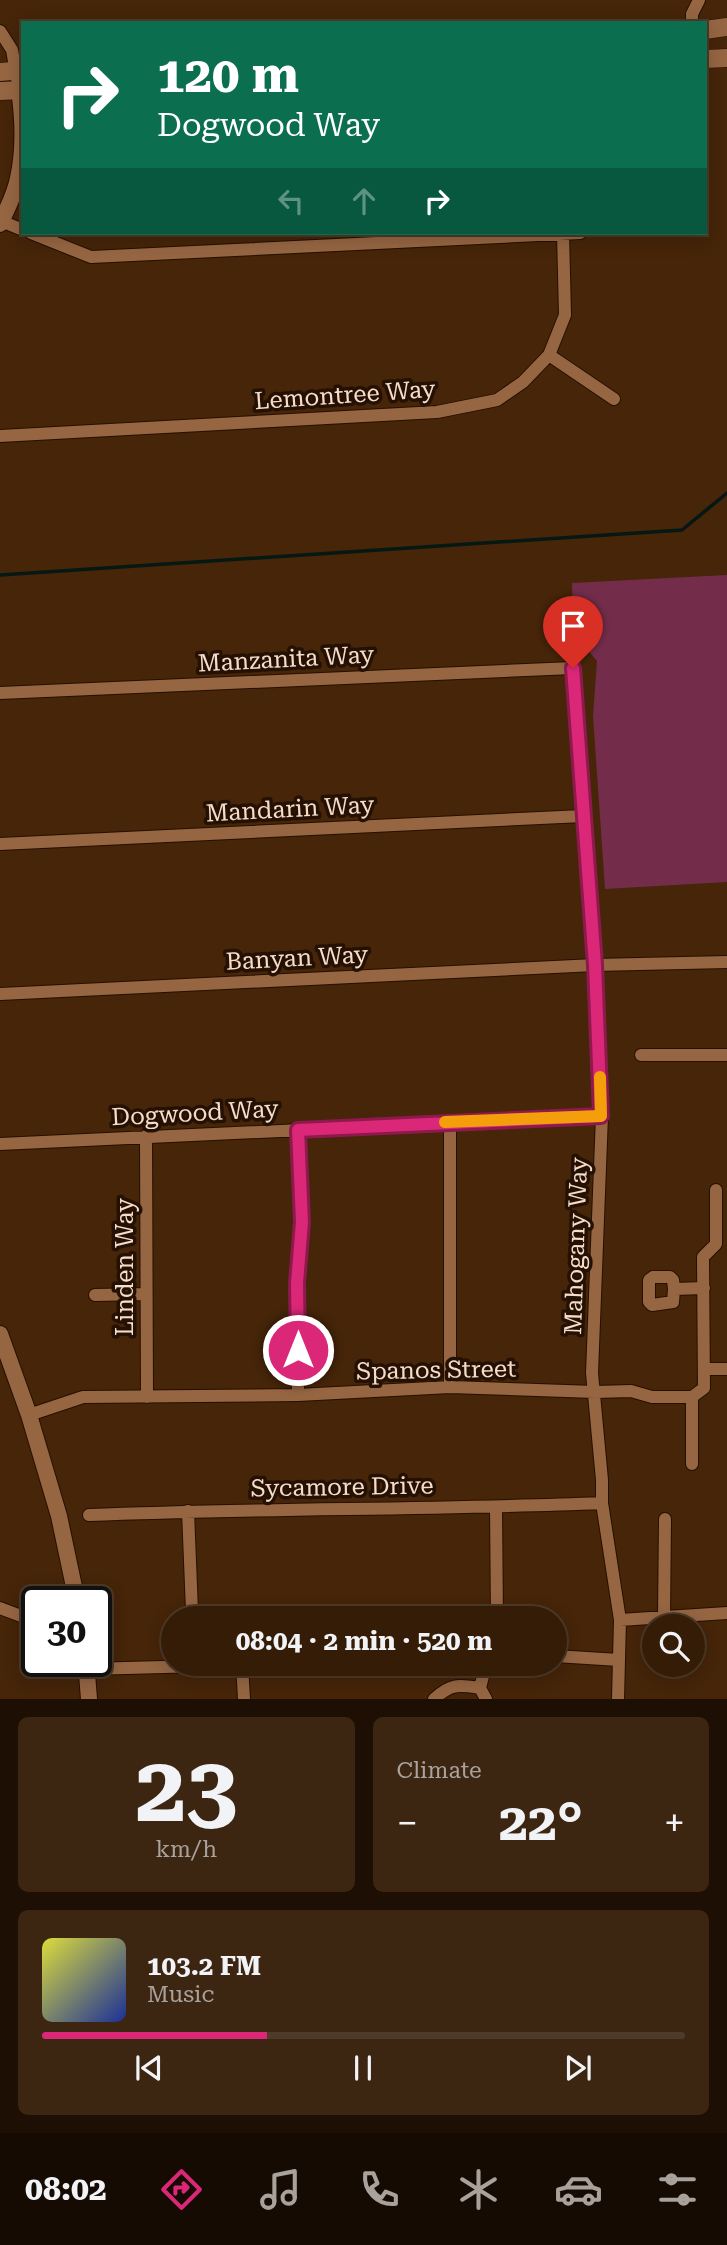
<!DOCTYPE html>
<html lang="en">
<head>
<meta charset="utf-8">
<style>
  body { margin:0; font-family:"Roboto Serif",serif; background:#3c2511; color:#f1f3f6; height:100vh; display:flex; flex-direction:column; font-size:26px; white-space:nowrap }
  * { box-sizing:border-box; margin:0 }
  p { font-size:23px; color:#a9a19b }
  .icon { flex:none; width:38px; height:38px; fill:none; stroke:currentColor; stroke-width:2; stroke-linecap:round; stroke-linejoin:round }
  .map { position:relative; height:1699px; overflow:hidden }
  .drawer { display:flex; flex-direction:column; gap:18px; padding:18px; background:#1d0f04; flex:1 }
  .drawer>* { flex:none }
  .hud { position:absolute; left:21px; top:21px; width:686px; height:214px; border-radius:0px; box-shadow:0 4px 18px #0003,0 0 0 2px #4e3a28; background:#0b6e4f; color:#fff; overflow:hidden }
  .tools { position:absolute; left:642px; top:1614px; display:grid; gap:14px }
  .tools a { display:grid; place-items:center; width:63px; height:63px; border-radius:50%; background:#341c07; box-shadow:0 4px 18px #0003,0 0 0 2px #4e3a28; font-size:35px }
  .speed { position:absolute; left:21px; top:1586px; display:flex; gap:14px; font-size:35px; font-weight:700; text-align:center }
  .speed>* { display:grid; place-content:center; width:91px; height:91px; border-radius:50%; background:#341c07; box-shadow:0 4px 18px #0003,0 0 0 2px #4e3a28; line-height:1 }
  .speed .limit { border:4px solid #111; border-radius:10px; background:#fff; color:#111 }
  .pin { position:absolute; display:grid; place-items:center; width:60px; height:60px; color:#fff; margin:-72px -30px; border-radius:50% 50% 50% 0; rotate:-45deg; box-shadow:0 0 7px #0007 }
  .pin .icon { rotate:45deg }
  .me { position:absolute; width:77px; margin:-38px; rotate:0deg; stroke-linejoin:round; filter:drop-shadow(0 0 5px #0008) }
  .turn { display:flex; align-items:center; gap:24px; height:147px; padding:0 21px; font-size:32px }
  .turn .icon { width:91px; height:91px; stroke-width:2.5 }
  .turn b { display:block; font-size:49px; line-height:60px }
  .lanes { display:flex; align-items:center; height:66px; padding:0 21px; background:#0003; justify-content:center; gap:35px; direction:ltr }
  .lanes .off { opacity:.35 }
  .big { font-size:52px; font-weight:700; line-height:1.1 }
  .drawer .tile { flex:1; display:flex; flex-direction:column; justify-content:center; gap:10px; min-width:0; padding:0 24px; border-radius:10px; background:#3c2511 }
  .drawer .dial { align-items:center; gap:0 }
  .dial b { font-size:91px; line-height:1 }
  .song { display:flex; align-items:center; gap:21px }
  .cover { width:84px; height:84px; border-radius:10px; background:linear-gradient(135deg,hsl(60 70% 55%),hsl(230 70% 35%)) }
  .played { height:7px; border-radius:4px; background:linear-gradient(90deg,#db2777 35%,#4e3a28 35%) }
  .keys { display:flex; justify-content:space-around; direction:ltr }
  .heat { display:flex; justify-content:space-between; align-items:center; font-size:38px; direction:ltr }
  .drawer .tiles { flex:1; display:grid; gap:18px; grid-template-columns:1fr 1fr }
  .tile:last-child { grid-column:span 2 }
  .trip { position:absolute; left:161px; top:1606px; width:406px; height:70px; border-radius:35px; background:#341c07; box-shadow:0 4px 18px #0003,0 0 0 2px #4e3a28; font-weight:700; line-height:70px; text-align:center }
  .tabs { display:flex; height:112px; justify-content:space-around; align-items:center; background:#150b03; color:#a9a19b }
  .tabs .icon { width:49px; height:49px }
  .tabs .active { color:#db2777 }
  .tabs b { font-size:32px; color:#f1f3f6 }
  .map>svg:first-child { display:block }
  .green { fill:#732d4b }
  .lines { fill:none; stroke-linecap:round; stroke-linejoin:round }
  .stream { stroke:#051814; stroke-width:3.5 }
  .minor-casing { stroke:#261001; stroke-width:14 }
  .tertiary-casing { stroke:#261001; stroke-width:18 }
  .secondary-casing { stroke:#261001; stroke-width:19 }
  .minor { stroke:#966643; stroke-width:12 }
  .tertiary { stroke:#966643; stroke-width:16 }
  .secondary { stroke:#966643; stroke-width:18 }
  .route-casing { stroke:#8e194d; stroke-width:18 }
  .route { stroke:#db2777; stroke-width:12 }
  .slow { stroke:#f59e0b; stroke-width:12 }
  .labels { text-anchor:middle; stroke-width:7; stroke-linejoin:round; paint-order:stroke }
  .street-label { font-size:24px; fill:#f7dcc9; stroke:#241104 }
</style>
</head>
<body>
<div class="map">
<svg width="727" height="1699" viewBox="0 0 727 1699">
  <rect width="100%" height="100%" fill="#462509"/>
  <path class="green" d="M727,575V882L605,889L593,716L597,661L587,649L574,646L572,583Z"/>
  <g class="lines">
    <path class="stream" d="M0,575L682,530L727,493"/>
    <g class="minor-casing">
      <path id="minor" d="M692,23V14L699,0
        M0,31L12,50L19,90
        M1,221L23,230
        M31,233L91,257L580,233
        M549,355L614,399
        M0,436L437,412L497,400L523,382L549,355L565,315L563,233
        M0,693L573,668L595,965L602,1116L592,1373L602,1480V1503L620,1620L618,1699
        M0,844L583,816
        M0,994L595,965L727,962
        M641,1055H727
        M298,1130L302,1221L297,1283L298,1395
        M146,1136L147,1397
        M0,1144L602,1116
        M674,1289L673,1302L652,1305L649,1302V1280L653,1277H670L673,1280L674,1289L704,1288
        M95,1295L146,1294
        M705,1369H727
        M450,1387V1122
        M29,1415L83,1397L298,1395L450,1387L595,1392L631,1391L652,1397H692L704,1388L703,1257L716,1244V1190
        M692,1464V1397
        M496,1508L497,1619
        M188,1511L192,1611L203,1619
        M89,1515C260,1508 431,1510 602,1503
        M0,1608L37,1622
        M664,1617L665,1519
        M620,1620L727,1613
        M555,1656L619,1660
        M242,1664L244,1699
        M87,1669L242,1665
        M434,1699C451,1683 459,1685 480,1688
        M486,1699L480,1688L486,1664"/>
    </g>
    <g class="tertiary-casing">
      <path id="tertiary" d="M0,224C7,210 15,193 18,178C24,151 23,117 19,90
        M0,1334L29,1415L59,1516L77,1601
        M86,1661L89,1699"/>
    </g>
    <g class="secondary-casing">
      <path id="secondary" d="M705,30L727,27
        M705,59L727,58
        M0,72L23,70
        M0,91L23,90"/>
    </g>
    <use href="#minor" class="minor"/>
    <use href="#tertiary" class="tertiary"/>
    <use href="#secondary" class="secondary"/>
  </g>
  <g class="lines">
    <g class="route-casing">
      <path id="route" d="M298,1350L297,1283L302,1222L298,1130L601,1116L595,965L573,668"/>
    </g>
    <use href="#route" class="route"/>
    <path class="slow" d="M445,1122L601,1116L600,1077"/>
  </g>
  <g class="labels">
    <g class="street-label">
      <text transform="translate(345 395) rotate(-4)" y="8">Lemontree Way</text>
      <text transform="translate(286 659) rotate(-3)" y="8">Manzanita Way</text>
      <text transform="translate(290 809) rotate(-3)" y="8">Mandarin Way</text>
      <text transform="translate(297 958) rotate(-3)" y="8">Banyan Way</text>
      <text transform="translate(195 1113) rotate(-3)" y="8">Dogwood Way</text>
      <text transform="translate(576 1246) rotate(-88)" y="8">Mahogany Way</text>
      <text transform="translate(125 1267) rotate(-90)" y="8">Linden Way</text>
      <text transform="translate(436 1370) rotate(-1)" y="8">Spanos Street</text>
      <text transform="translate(342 1487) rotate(-1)" y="8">Sycamore Drive</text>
    </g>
  </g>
</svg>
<div class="tools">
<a><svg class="icon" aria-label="search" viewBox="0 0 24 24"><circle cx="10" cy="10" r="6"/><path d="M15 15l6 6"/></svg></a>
</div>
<div class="speed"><div class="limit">30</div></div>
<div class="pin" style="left:573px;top:668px;background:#d93025"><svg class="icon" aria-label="arrive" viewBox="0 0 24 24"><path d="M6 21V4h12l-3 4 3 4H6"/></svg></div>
<svg class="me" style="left:298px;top:1350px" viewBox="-20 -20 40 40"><circle r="17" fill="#db2777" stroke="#fff" stroke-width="3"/><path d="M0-11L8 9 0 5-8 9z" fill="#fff"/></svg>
<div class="trip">08:04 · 2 min · 520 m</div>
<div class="hud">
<div class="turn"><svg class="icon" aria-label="right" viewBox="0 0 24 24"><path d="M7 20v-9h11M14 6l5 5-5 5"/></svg><div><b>120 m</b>Dogwood Way</div></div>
<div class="lanes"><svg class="icon off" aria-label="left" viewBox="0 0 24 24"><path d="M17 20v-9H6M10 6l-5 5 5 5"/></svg><svg class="icon off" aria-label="ahead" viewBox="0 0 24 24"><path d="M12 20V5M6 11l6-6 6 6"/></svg><svg class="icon" aria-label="right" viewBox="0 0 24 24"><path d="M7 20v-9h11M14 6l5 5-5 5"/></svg></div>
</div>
</div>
<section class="drawer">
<div class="tiles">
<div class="tile dial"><b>23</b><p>km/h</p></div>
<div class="tile"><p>Climate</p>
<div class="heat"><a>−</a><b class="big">22°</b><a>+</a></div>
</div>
<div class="tile">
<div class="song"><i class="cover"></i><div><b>103.2 FM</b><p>Music</p></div></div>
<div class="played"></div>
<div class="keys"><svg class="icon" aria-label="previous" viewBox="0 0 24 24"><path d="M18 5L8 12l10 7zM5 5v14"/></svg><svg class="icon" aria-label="pause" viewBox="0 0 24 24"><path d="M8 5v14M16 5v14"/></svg><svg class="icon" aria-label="next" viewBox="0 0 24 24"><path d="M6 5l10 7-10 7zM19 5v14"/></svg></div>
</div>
</div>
</section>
<nav class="tabs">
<b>08:02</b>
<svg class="icon active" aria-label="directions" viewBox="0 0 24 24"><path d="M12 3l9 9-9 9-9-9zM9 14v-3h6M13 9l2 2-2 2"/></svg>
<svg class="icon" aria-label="music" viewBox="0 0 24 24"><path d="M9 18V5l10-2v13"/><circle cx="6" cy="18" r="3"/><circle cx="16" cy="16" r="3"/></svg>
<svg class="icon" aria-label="phone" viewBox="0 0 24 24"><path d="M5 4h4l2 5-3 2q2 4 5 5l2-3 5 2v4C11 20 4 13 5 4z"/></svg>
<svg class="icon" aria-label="climate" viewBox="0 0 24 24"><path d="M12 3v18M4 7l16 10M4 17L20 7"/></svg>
<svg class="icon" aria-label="car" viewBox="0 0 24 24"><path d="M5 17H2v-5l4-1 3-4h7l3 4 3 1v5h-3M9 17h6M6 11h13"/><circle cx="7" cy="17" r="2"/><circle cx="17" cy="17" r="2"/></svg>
<svg class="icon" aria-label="filters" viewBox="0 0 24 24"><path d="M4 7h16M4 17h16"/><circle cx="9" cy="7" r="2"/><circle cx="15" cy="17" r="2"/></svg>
</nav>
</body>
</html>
